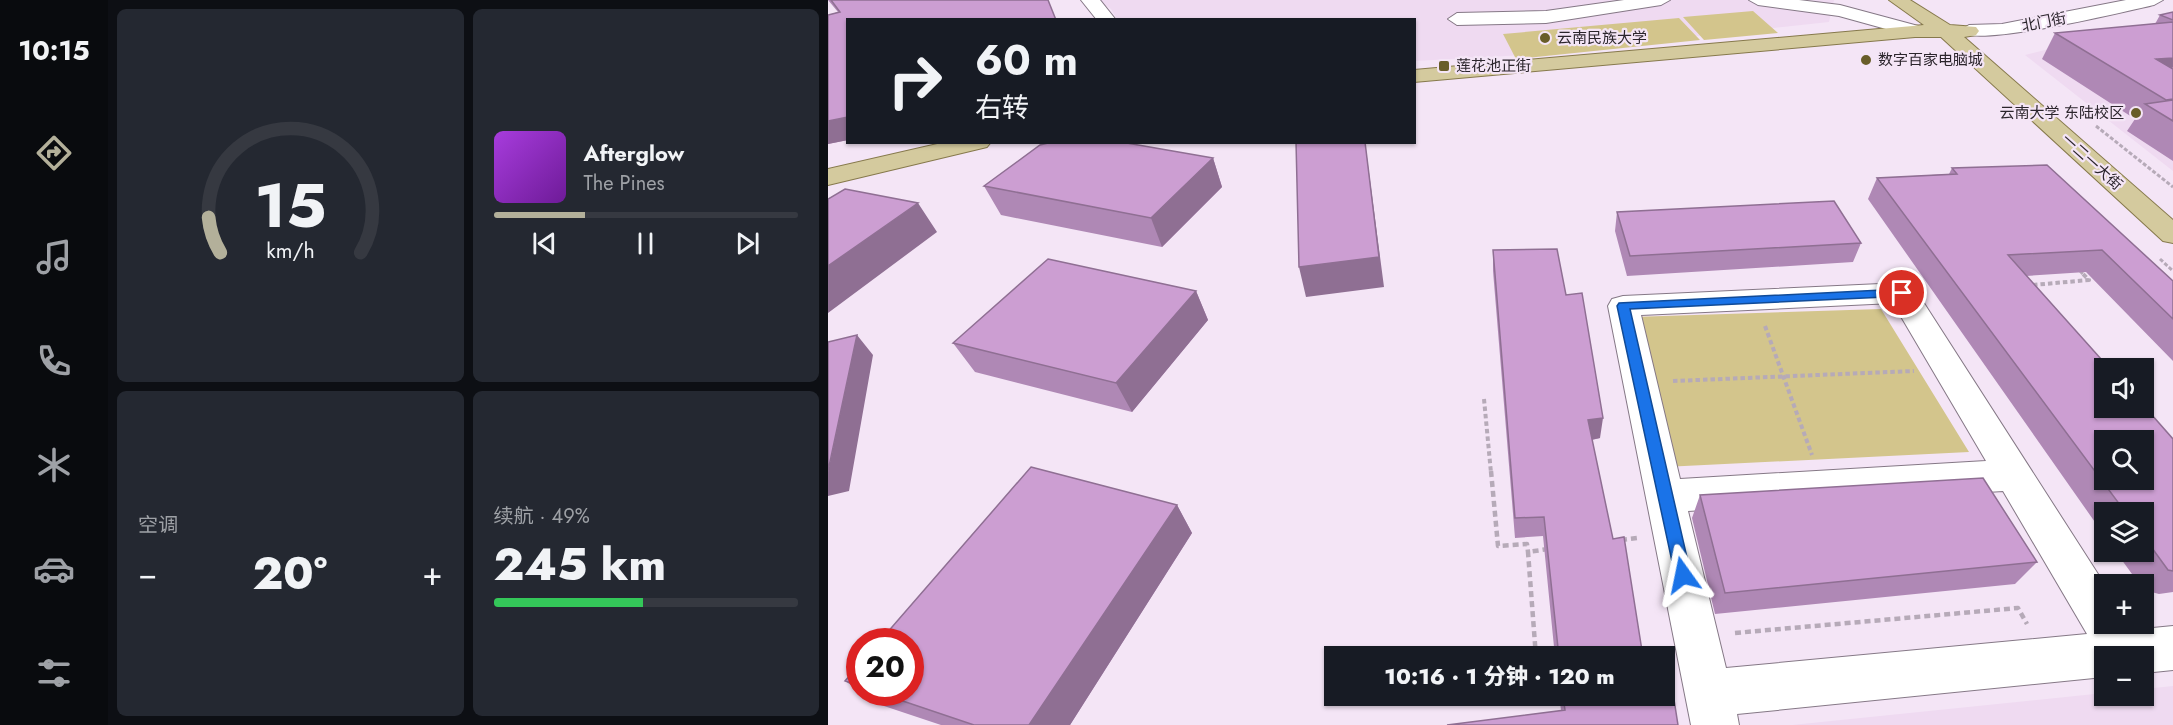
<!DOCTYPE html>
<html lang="zh">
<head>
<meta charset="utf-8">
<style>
  body { margin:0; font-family:Jost,"Noto Sans SC",sans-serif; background:#242831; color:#f1f3f6; height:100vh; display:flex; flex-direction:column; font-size:22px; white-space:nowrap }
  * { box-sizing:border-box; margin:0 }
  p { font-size:20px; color:#9ea1a6 }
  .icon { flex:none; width:33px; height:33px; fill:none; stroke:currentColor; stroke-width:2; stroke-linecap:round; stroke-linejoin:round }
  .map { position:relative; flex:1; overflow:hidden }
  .drawer { display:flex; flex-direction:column; gap:9px; padding:9px; background:#0d0f14; width:720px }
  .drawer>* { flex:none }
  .banner { position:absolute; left:18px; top:18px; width:570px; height:126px; border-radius:0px; box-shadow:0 2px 4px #0004; background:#171b24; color:#f1f3f6; overflow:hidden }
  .fabs { position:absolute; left:1266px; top:358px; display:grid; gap:12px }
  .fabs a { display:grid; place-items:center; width:60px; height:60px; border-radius:0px; background:#171b24; box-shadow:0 2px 4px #0004; font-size:30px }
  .speed { position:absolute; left:18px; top:628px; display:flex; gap:12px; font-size:30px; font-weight:700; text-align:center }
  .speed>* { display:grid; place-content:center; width:78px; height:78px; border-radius:50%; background:#171b24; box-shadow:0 2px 4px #0004; line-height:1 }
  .speed .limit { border:9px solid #d22; background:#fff; color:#111 }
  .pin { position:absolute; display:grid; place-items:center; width:51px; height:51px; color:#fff; margin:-26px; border:3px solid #fff; border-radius:50%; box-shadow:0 2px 6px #0007 }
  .me { position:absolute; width:66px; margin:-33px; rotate:348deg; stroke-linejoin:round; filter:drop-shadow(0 0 4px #0008) }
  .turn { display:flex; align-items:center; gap:21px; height:126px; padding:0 30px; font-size:27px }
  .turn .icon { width:78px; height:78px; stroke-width:2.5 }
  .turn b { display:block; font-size:42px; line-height:51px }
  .big { font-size:45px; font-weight:800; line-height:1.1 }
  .drawer .widget { flex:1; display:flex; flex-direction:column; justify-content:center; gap:9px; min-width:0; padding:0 21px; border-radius:9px; background:#242831 }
  .drawer .dial { align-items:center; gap:0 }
  .dial svg { height:156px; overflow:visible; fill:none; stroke:#363941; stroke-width:7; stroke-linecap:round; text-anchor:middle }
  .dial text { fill:#f1f3f6; stroke:none }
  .song { display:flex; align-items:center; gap:18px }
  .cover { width:72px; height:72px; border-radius:9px; background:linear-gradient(135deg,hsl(280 70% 55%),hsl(280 70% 35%)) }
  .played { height:6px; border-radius:3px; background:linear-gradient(90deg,#b3b09a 30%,#363941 30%) }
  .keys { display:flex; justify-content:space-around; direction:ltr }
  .heat { display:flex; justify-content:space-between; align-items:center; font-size:33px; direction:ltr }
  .charge { height:9px; border-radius:4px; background:linear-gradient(90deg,#34c759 49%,#363941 0) }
  .drawer .tiles { flex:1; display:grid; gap:9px; grid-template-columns:repeat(2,1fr) }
  .trip { position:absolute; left:496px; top:646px; width:351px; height:60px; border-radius:0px; background:#171b24; box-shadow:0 2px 4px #0004; font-weight:800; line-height:60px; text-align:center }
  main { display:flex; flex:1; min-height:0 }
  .tabs { display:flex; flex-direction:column; width:108px; justify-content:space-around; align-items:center; background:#090b0e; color:#9ea1a6 }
  .tabs .icon { width:42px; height:42px }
  .tabs .selected { color:#b3b09a }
  .tabs b { font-size:27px; color:#f1f3f6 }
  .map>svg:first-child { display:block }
  .built { fill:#efdaf1 }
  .green { fill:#d3c58c }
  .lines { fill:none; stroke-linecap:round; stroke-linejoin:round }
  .minor-casing { stroke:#857886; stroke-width:2 }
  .major-casing { stroke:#86794c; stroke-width:2 }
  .path-far2 { stroke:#b6aab8; stroke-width:3; stroke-dasharray:4 2; stroke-linecap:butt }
  .path-far1 { stroke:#b6aab8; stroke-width:4; stroke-dasharray:4.5 3; stroke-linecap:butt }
  .path { stroke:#b6aab8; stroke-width:4.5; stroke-dasharray:6 4; stroke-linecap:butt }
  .minor { fill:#fff; fill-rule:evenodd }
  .major { fill:#d4ca9e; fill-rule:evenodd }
  .wall { fill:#af88b5 }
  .shaded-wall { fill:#8f6f93 }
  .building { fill:#cc9ed2; stroke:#8f6f93; stroke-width:1.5; fill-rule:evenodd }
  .route { fill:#1a73e8; stroke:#114b97; stroke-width:1.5 }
  .poi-dot { fill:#685d29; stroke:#f4e5f6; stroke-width:2 }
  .labels { text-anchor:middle; stroke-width:4.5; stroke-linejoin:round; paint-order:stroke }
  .far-street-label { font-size:15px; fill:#2b252c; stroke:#f4e5f6 }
  .far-poi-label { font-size:15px; fill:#2b252c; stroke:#f4e5f6; text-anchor:start }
</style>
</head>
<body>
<main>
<nav class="tabs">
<b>10:15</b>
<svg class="icon selected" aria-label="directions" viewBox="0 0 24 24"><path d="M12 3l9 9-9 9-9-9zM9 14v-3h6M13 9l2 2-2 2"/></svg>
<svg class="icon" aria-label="music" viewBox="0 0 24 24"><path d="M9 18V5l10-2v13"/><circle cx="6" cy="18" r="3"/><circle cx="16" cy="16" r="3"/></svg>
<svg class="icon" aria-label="phone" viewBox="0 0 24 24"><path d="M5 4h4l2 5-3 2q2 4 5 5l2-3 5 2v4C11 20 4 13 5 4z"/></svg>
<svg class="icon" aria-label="climate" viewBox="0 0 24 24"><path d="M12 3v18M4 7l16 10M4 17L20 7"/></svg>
<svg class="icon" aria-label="car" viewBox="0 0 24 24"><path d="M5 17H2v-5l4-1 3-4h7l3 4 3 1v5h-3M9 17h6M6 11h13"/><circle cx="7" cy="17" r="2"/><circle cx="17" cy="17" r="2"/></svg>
<svg class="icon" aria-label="filters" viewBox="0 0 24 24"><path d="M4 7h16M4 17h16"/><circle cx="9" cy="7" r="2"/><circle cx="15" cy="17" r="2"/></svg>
</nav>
<section class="drawer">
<div class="tiles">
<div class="widget dial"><svg viewBox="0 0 100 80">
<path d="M14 69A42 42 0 1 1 86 69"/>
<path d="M14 69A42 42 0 0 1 8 51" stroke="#b3b09a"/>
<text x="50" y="56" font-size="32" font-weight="700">15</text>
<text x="50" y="72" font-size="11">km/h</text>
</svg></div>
<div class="widget">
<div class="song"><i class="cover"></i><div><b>Afterglow</b><p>The Pines</p></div></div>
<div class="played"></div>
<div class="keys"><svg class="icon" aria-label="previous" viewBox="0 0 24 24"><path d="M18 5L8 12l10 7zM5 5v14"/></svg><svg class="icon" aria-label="pause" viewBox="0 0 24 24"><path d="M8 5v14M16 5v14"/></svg><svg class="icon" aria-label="next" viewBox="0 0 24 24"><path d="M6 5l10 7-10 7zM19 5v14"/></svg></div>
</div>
<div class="widget"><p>空调</p>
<div class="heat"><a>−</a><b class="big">20°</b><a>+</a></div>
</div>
<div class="widget"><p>续航 · 49%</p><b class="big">245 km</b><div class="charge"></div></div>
</div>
</section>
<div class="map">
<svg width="1345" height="725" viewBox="0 0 1345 725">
  <rect width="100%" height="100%" fill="#f4e5f6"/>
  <path class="built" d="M269,0H1006L1001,22L696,55L587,61L586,20L289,19L283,9Z
    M1345,18V171L1197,55Z
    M1345,686V725H964L1276,693V696H1316V689Z"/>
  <path class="green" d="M925,11L950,33L876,40L855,17Z
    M851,18L872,40L688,59L675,34Z
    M1053,309L1141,452L836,467L804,317Z"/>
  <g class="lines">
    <g class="minor-casing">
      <path id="minor" d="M253,0H272L288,20H269Z
        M796,0H842L833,5L718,23L629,25L620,19L629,13L718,11Z
        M921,0H971L1012,5L1094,27L1097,31L1087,37L1011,16L930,5Z
        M1298,0H1335L1326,5C1299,11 1144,49 1131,31L1141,25L1174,24Z
        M1074,283L1085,286L1277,585L1276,624H1297L1294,631L1345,626V670L1316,673V657H1276V677L909,714L911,725H863L780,306L784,299L795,296ZM1065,303L1158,461L852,479L813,315ZM1175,491L1259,634L898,668L860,511Z"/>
    </g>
    <g class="major-casing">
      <path id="major" d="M1061,0H1082L1122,25L1148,27L1151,31L1148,35L1136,37L1345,220V243L1335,241L1113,37H1087L586,82V70L1096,25Z
        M118,142H163L159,147L0,185V169Z"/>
    </g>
    <path class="path-far2" d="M1268,126L1345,187
      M1332,259L1345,271
      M1252,271L1256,275"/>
    <path class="path-far1" d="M1205,285L1261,280L1255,274
      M937,326L984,455
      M845,381L1086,371
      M656,399L663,473"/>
    <path class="path" d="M663,471L670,546L699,544L700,552
      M793,540L809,538
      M907,633L1190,608L1199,624
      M708,657L700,552L720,549"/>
    <use href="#minor" class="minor"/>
    <use href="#major" class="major"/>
  </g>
  <path class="wall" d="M0,0H220L20,20V140L0,144V15L10,12Z
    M1345,12V68H1343L1345,69V161L1299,131L1307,119L1214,59L1227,33L1327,24L1332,15Z
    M385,158L394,187L334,247L173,215L156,186Z
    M1124,168L1345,281V361L1258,272L1198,276L1345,439V592L1331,594L1316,590V585H1312L1288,552H1316V513H1276V535L1040,199L1049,178L1121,174Z
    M789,212L1033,243L1025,262L799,276L787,231Z
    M665,250L738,295L772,438L764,440L785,539L815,657H727L715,536L687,538L665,271Z
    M368,291L380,320L304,412L147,372L125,343Z
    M872,495L1209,562L1187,584L887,614L864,518Z
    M349,505L364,533L242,725H113L53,705L35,693H82Z
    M32,664V691L17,681Z
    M731,696H837L733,710Z"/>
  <path class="shaded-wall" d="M1345,57V67L1341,69L1328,59Z
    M20,117V140L0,144V121Z
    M537,142L556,287L478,297L471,267Z
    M385,158L394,187L334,247L323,218Z
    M90,203L109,232L0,313V266Z
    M368,291L380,320L304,412L288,383Z
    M29,335L45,355L21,491L0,496V472Z
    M775,418L772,438L757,441L760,420Z
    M349,505L364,533L242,725H201Z"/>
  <path class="building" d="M3,0H220L228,20H20V117L0,121V15L12,12Z
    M1345,12V20L1332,15Z
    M1345,22V58L1328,59L1345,69V99L1338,100L1227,33Z
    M1345,100V121L1317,104Z
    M224,142H293L385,158L323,218L156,186L212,145Z
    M468,142H537L551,257L471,267Z
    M1219,165L1345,281V319L1274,250L1180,255L1282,369H1276V408H1316V406L1345,439V571L1340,570L1316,537V513H1298L1049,178L1129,174L1124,168ZM1276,441H1316V480H1276Z
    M17,189L90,203L0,266V199Z
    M1006,201L1033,243L802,256L789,212Z
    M729,249L738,295L754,293L775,418L760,420L785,539L796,537L815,657H731L716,517L687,518L665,250Z
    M220,259L368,291L288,383L125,343Z
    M29,335L0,471V472V342Z
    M203,467L349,505L201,725H146L51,693H82V642H51Z
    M1155,478L1209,562L897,593L872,495Z
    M32,664V686L17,681Z
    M837,674H842L850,725H619L737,710L735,696H837Z"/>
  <path class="route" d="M1074,289L1079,290V296L802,309L863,575L861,580L855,583L848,580L789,306L791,303Z"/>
  <g class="poi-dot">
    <circle cx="717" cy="38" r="6"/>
    <circle cx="1038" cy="60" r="6"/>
    <rect x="610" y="60" width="12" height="12" rx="3"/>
    <circle cx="1308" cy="113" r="6"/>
  </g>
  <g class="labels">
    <g class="far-street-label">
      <text transform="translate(1216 22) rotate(-11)" y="5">北门街</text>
      <text transform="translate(1264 162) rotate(42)" y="5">一二一大街</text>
    </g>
    <g class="far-poi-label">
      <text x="729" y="43">云南民族大学</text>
      <text x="1050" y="65">数字百家电脑城</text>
      <text x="628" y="71">莲花池正街</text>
      <text x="1296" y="118" text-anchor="end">云南大学 东陆校区</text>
    </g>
  </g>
</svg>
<div class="fabs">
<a><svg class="icon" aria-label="sound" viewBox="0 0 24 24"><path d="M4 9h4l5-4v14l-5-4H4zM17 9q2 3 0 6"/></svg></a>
<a><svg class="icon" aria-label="search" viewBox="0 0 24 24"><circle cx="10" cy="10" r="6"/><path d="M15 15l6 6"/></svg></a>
<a><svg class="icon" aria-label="layers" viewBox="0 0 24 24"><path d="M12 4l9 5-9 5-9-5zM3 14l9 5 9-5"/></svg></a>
<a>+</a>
<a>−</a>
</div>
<div class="speed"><div class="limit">20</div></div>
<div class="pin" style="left:1074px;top:293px;background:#d93025"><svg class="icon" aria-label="arrive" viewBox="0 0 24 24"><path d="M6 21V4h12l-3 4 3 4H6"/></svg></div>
<svg class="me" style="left:855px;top:575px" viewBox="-20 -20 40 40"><path d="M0-17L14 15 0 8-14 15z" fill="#1a73e8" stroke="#fff" stroke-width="4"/></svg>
<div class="trip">10:16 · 1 分钟 · 120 m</div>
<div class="banner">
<div class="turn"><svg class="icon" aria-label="right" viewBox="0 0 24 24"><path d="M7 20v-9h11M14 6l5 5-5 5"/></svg><div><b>60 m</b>右转</div></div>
</div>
</div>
</main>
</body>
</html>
